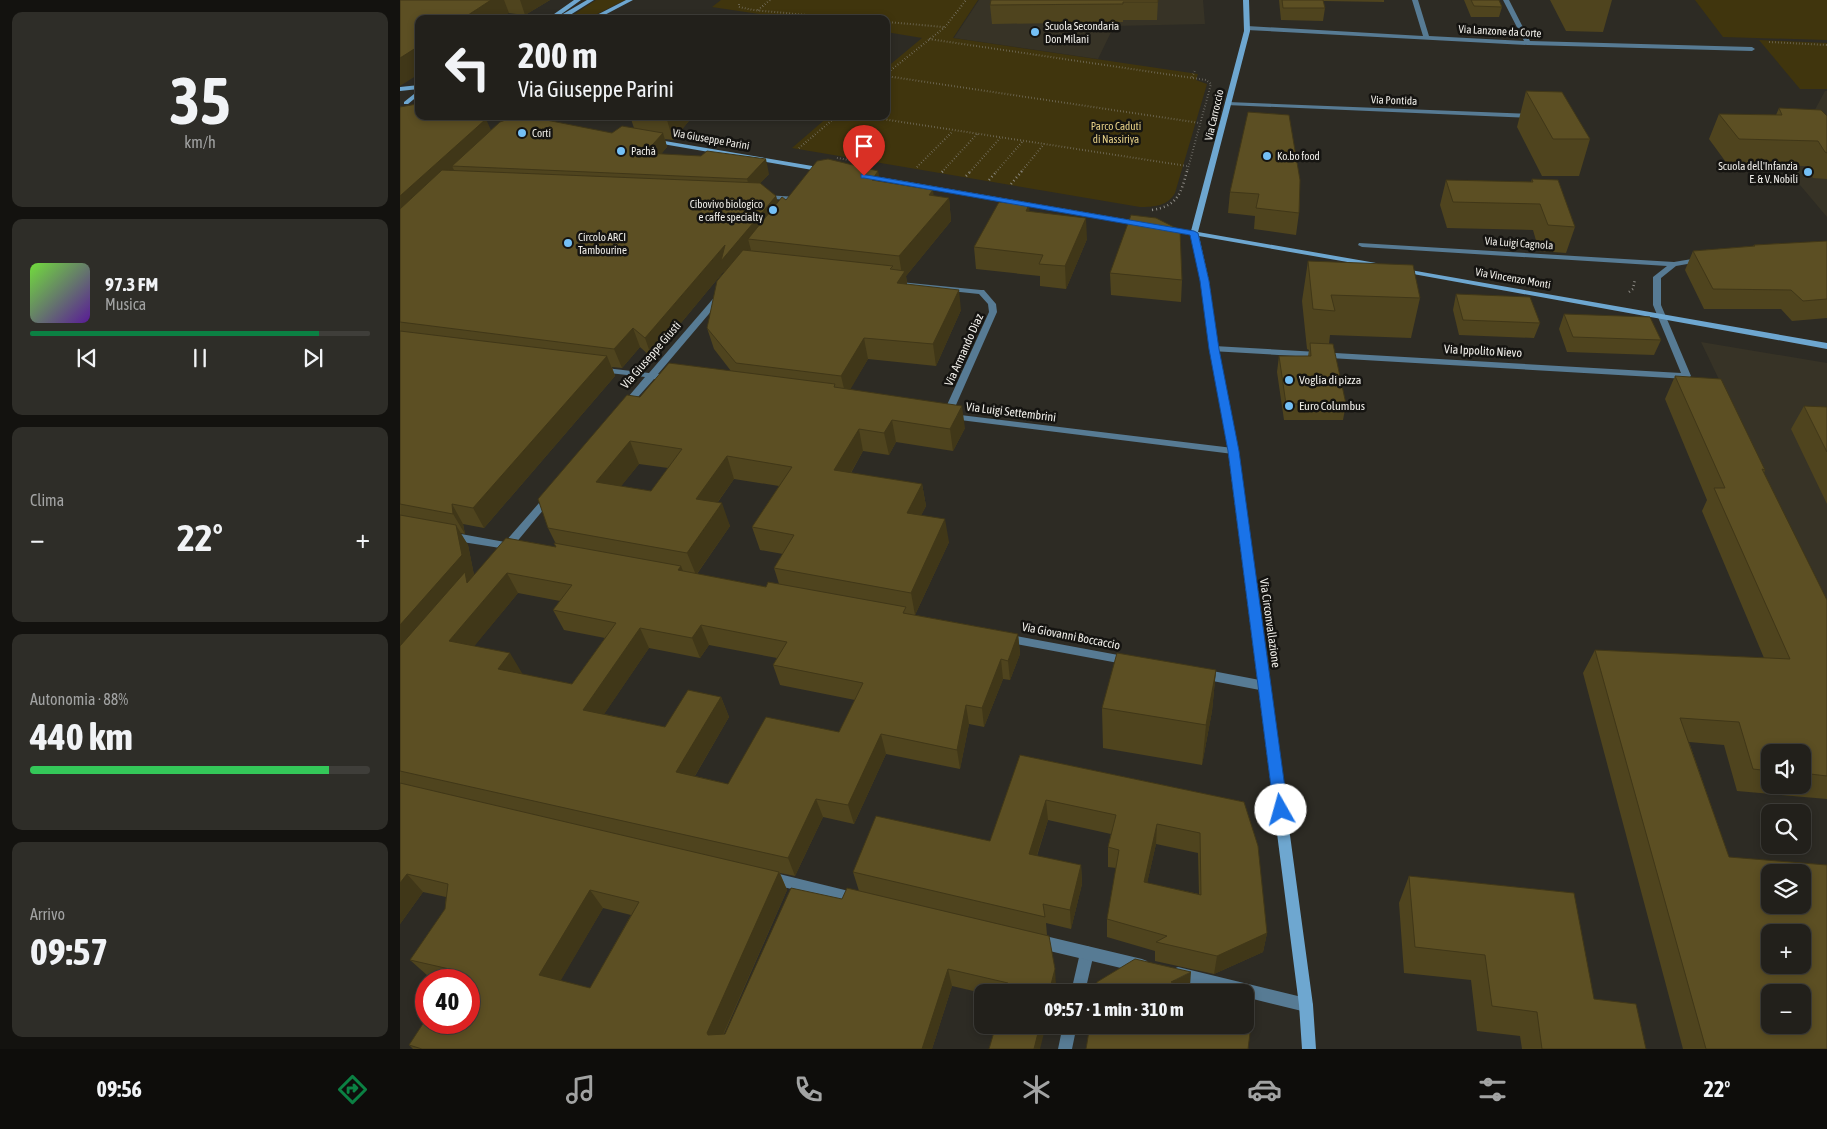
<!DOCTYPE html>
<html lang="it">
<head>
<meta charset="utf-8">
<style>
  body { margin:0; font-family:"Asap Condensed",sans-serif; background:#2e2d28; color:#f1f3f6; height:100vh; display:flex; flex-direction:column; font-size:19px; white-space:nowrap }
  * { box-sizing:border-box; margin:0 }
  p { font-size:16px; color:#a2a3a3 }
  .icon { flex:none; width:28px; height:28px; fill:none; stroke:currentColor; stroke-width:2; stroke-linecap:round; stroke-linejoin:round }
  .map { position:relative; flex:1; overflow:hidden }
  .panel { display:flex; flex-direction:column; gap:12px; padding:12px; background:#13120f; width:400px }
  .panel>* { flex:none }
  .banner { position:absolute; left:15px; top:15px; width:475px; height:105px; border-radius:10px; box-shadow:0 2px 8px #0003,0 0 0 1px #3f3e3a; background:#22201b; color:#f1f3f6; overflow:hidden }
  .buttons { position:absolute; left:1361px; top:744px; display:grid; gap:10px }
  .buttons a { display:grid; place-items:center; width:50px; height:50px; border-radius:10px; background:#22201b; box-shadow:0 2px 8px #0003,0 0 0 1px #3f3e3a; font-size:25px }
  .speed { position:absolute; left:15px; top:969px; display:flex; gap:10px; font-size:25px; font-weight:700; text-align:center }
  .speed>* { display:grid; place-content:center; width:65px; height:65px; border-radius:50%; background:#22201b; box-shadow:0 2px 8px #0003,0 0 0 1px #3f3e3a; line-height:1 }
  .speed .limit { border:8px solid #d22; background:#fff; color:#111 }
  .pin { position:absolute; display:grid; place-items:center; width:42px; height:42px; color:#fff; margin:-51px -21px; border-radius:50% 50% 50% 0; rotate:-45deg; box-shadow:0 0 5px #0007 }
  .pin .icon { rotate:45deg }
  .me { position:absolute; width:55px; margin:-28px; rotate:353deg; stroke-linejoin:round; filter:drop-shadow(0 0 4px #0008) }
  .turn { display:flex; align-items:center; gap:18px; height:105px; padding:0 20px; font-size:22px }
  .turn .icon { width:65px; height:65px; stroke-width:2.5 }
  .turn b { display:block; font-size:35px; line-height:42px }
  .big { font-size:38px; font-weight:700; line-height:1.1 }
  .panel .widget { flex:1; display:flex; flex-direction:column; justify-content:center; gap:8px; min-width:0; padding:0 18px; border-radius:10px; background:#2e2d28 }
  .panel .dial { align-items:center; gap:0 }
  .dial b { font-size:65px; line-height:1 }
  .song { display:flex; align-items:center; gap:15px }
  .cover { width:60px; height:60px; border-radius:8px; background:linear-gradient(135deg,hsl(100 70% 55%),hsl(270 70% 35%)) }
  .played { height:5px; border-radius:2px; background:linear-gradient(90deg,#0b8043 85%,#3f3e3a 85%) }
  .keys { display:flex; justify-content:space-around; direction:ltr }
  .heat { display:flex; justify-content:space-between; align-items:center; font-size:28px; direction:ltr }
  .charge { height:8px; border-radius:4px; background:linear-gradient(90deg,#34c759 88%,#3f3e3a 0) }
  .trip { position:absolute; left:574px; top:984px; width:280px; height:50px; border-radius:10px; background:#22201b; box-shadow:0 2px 8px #0003,0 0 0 1px #3f3e3a; font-weight:700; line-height:50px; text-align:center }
  .dock { display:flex; height:80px; justify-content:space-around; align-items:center; background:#0e0d0b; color:#a2a3a3 }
  .dock .icon { width:35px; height:35px }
  .dock .current { color:#0b8043 }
  .dock b { font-size:22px; color:#f1f3f6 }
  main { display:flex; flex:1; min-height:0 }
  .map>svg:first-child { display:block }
  .built { fill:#373326 }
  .green { fill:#40350d }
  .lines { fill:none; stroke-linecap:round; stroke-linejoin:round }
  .path-far1 { stroke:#8d8b85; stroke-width:2; stroke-dasharray:0.5 2.5; stroke-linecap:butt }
  .path { stroke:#8d8b85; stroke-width:2.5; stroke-dasharray:1 3; stroke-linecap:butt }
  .lane { fill:#577b94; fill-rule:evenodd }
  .street { fill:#577b94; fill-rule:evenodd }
  .secondary { fill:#6ea7d0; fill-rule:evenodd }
  .wall { fill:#4f441e; fill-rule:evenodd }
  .shaded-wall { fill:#403718 }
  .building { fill:#5c4f23; stroke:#403718; fill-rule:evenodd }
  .route { fill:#1a73e8; stroke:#114b97 }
  .poi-dot { fill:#74c0f6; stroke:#151411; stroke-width:2 }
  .labels { text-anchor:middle; stroke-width:5; stroke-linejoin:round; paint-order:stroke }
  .far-poi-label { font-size:11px; fill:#efede8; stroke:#151411; text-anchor:start }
  .far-street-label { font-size:11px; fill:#efede8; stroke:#151411 }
  .far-park-label { font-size:11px; fill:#e3cd85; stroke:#151411 }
  .street-label { font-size:12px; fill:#efede8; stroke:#151411 }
  .poi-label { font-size:12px; fill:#efede8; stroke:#151411; text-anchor:start }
</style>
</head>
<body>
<main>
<section class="panel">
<div class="widget dial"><b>35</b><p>km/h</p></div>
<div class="widget">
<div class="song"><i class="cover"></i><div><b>97.3 FM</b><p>Musica</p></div></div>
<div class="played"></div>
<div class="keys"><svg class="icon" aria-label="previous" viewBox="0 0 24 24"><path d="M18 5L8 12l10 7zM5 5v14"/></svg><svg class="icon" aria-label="pause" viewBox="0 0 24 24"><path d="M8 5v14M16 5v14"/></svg><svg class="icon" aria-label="next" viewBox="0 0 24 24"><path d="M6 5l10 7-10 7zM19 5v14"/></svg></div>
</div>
<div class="widget"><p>Clima</p>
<div class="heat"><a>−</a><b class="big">22°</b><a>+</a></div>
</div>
<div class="widget"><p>Autonomia · 88%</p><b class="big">440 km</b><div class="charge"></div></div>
<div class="widget"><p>Arrivo</p><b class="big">09:57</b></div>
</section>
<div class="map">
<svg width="1427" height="1049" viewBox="0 0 1427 1049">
  <rect width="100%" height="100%" fill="#2d2b24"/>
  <path class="built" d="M579,0H803L805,24L714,26L698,59L554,38Z
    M1425,91H1427V217L1351,127L1410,119Z
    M1301,342L1427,363V608L1325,392Z"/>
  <path class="green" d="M196,0H225L187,19H167Z
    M321,0H578L553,38L798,74L796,80L807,84L775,193C768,206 754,207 740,207L392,148L429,116H486V68L522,38L486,32V19H392L312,7Z
    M1295,0H1427V40L1323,37Z
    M1359,40L1427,43V89H1400Z"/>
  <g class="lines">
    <path class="path-far1" d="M339,4V7L353,10L451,19
      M358,10L370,0
      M486,22L544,27
      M529,39L806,80L811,84L787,172
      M1369,42L1427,45
      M486,74L545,27L566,0
      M486,76L800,123
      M792,77L795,70
      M227,116L234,120
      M463,116L787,166
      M399,148L437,116
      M437,158L460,162
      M517,167L553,131
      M542,172L577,134
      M570,172L600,138
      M596,172L623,141
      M621,172L644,144"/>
    <path class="path" d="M542,172L543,171
      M566,176L571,171
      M589,180L597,171
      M611,184L622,171
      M752,210C778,206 781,193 787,171
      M1229,292L1233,289L1235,279"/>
    <path class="lane" d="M687,946L692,948L694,953L685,992H671L680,953L682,948Z
      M663,1025H677L672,1049H658Z"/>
    <path class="street" d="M1012,0H1018L1029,36L1124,41L1103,0H1109L1130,41L1352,47L1355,49L1352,51L1128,45L847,30L844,28L847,26L1023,36Z
      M828,102L1132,114L1135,116L1132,118L826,105L825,104Z
      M364,195L399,197L403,199L399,201L362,198L360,197Z
      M959,243L1274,262L1304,257V261L1276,266L1261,278V305L1291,376L1287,379L811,351V347L814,346L1281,373L1253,305V277L1267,266L962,247L958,245Z
      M490,281L581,290H584L596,304L597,312L552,414L833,448L838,451L833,454L544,418L542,416L589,312L588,304L579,294L493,285L489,283Z
      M318,293H321L325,295L258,374L273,376L274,378L273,380L254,379L229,407H223L222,405L223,403L245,377L200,372L196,369L197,367L249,373Z
      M149,494L154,497L115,544L119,547L118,550H110L105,553L101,552L100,548L50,540L45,536L50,532L105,542L146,495Z
      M605,634L729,657L733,658L735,661L733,664L729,665L605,642L601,641L599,638L601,635Z
      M802,669L865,681L869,683L871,686L869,689L865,691L802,679L798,677L796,674L798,671Z
      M371,872L457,893L462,895L464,899L462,903L457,905L371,884L366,882L364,878L366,874Z
      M637,934L742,959L747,961L749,966L747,971L742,973L637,948L632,946L630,941L632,936Z
      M778,967L906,998L911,1000L913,1005L911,1010L906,1012L845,997V992H825L778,981L773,979L771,974L773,969Z"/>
    <path class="secondary" d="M174,0H181L156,18L187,0H194L167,17L147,19Z
      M226,0H233L197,19H189Z
      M843,0H849L850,31L798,232L976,263L980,265L976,267L799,236L809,281L818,349L838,451L913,1005L916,1049H902L899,1005L828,451L810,349L801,281L791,235L768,231L764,229L768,227L791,231L844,31Z
      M19,85V89L0,91V87Z
      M19,90V95L8,104H4V102Z
      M85,116H102L123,121L120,123Z
      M253,139L424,168L427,170L424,172L251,142V140Z
      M468,175L742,222L746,224L742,226L466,178V176Z
      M999,268L1427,343V349L1002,272L998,270Z"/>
  </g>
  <path class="wall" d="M0,0H150L125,15Z
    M758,0L757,20H723V22L592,24L590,5Z
    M879,0H984V2L923,1L925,8L923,21L881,20Z
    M1064,0H1099L1102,7L1099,17H1071Z
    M1150,0H1212L1203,32L1166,31Z
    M1126,91L1190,139L1179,176H1142L1117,127Z
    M0,107L91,130L212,133L234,128L230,116H293L273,140L265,139L267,147L261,154L369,174L360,183L376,196L378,203L478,171L479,181L534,196L549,198L551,221L506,276L507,284L561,310L536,366L468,359L450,389L565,428L553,451L496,442L489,455L463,451L451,473L522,484L526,506L521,515L549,542L515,615L618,634L620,654L610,680L603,679L584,727L569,724L560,769L486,754L454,824L423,817L395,876L380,873L387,890L324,1034H325L442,899L459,891L453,872L590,841L620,755L844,802L867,933L863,952L814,974L755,961V951L707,937V919L716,868L708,867V847L711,834L648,820L637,856L681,865L682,884L671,929L646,923L647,935L656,986L654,992L582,993L552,986L532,1049H13L9,1045L69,980H43L28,976L10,960L45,909L46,897L23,892L0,924ZM324,271V272L307,328L314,349L331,371L240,397L148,528L156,544V547L74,575L68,545L60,533L65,534L63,524L84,528L215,376L212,367L222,368L240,347L252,358ZM239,464L268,468L251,491L221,486ZM334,479L379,486L352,527L360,550L383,554L374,568L379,584L366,587L297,574L330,526L318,502ZM118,593L160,601L153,610L164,630L205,638L172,684L122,674L74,646ZM309,645L377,658L373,665L380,685L455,700L439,732L328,784L295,776L329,717L321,697L265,727L204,714L249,648L300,658ZM756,844L798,853L799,894L747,883ZM203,908L231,915L190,988L160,981Z
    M1379,108L1427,116V179L1413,178L1406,166L1328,165L1309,139L1319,114L1376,115Z
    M1132,179L1175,227L1166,253L1139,251L1133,230L1047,228L1040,205L1046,180L1131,182Z
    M900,180L899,213L896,235L854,229L855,216L828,213L830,192Z
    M630,212L687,239L666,289L640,286V276L576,269L574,247Z
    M1427,241V318L1392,321L1381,309H1304L1285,270L1293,251L1353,246L1354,245Z
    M908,261L1020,298L1011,338L930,335L929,344L946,404L943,420H884L877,372L879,356H908L909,350L907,349L902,301Z
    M710,273L782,280L781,302L711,295Z
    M1056,294L1140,323L1134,338L1059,335L1053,310Z
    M1164,314L1261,340L1254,355L1167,352L1159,329Z
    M1275,376L1365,470L1364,473L1427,600V799L1337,791L1324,745L1289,742L1329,857L1427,1049H1283L1183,673L1195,650L1364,658L1302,511L1307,500L1265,399ZM1370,752H1402V785H1370Z
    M1404,406L1427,407V504L1391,429Z
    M816,670L812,711L802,765L703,748L702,708Z
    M1009,876L1194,999L1246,1049H1122L1120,1036L1077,1031L1071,980L1004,973L999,903Z"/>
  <path class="shaded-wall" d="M91,0H104L109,13L101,19H62Z
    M120,0H150L125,15Z
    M19,46V74L0,86V58Z
    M270,116H293L273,140L267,120Z
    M86,119L94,137L52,166L55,172L0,222V196Z
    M263,133L267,147L250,167L245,153Z
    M366,159L369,174L351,193L347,179Z
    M478,171L481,193L472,180Z
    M533,190L536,213L529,195Z
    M376,196L381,215L348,239L351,250L327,280L324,271L252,358L245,338L325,245Z
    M549,198L551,221L506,276L508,292L497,283L502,275L499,256Z
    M629,205L631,227L626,211Z
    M686,218L687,239L666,289L665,266Z
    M559,290L561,310L536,366L533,344Z
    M233,328L240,347L222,368L214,349Z
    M464,338L468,359L446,397L441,376Z
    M207,356L215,376L84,528L73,508Z
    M562,406L565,428L553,451L550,429Z
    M492,420L496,442L489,455L484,433Z
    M459,429L463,451L439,493L434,470Z
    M230,441L239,464L206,505L196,482Z
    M327,456L334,479L304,521L296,499Z
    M522,484L526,506L511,536L507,513Z
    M322,503L330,526L296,575L287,553Z
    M52,504L63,524L65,534L53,514Z
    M545,519L549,542L515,615L511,593Z
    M56,525L68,545L74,575L0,661V625Z
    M281,566L289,586L278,570Z
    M107,573L118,593L62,661L49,641Z
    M301,625L309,645L300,658L292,638Z
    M240,628L249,648L194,729L183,710Z
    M618,634L620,654L610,680L608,661Z
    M110,653L122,673L110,688L98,669Z
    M601,659L603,679L584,727L582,708Z
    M816,670L812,711L802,765L806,725Z
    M321,697L329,717L286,791L276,772Z
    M566,705L569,724L560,769L557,750Z
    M481,734L486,754L454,824L448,805Z
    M416,799L423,817L395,876L388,858Z
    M646,800L648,820L631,873L629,854Z
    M757,824L756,844L743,901L744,882Z
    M681,865L682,884L671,929L670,910Z
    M379,872L387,890L317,1048L307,1033Z
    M7,874L23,892L0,924V883Z
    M190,890L203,908L154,992L139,975Z
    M867,933L863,952L814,974L817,956Z
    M548,969L552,986L532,1049H522Z
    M655,969L656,986L654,992H649Z
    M791,972L790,986L771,982Z
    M640,1025H646L640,1049H634Z"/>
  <path class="building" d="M0,0H91L62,19H19V46L0,58Z
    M591,0H758V2H723V4L590,5Z
    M882,0H923L925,8H883Z
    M1071,0H1099L1102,7L1074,6Z
    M1126,91L1162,92L1190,139H1153Z
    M17,104H19V116H82L86,119L0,196V107Z
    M1379,108L1421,110L1427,116V153L1425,152L1418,141L1339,139L1319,114L1382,115Z
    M848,112L889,115L900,180L899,213L856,208L859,194L830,192Z
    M117,116H126L212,133L222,126L263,133L245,153L301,156L307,151L366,159L347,179L52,166L100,122Z
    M247,116H270L267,120Z
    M428,159L478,171L472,180L533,190L529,195L549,198L499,256L348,239L382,197L386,200L417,161Z
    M42,170L360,183L376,196L321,261L325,245L245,338L233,328L214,349L0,322V209Z
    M1132,179L1158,180L1175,227L1148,225L1140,204L1053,202L1046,180L1133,182Z
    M599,202L629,205L626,211L686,218L665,266L639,264L643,255L574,247Z
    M731,215L756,218L780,230L782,280L710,273Z
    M1427,241V299L1403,301L1391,290L1313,289L1293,251L1355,246L1354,245Z
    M343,250L493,266L490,269L505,271L497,283L559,290L533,344L464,338L441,376L336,363L307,328L317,281Z
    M908,261L1013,265L1020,298L931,295L935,311L913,309Z
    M1056,294L1130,297L1140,323L1063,320Z
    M1164,314L1250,317L1261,340L1173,337Z
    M0,331L207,356L73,508L52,504L53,514L0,504Z
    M910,343L933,344L946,404H886L879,356H911Z
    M269,363L435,384L434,387L562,406L550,429L492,420L484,433L459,429L434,470L522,484L507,513L545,519L511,593L374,568L394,535L352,527L392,467L327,456L296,499L322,503L287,553L148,528L138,499L227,395L240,397ZM230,441L282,449L251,491L196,482Z
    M1275,376L1321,379L1365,470L1362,469L1427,600V776L1402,773V752H1370V771L1353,769L1339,722L1280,718L1329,857L1427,865V1049H1306L1195,650L1390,659L1314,488H1325ZM1370,872H1402V905H1370ZM1370,932H1402V965H1370ZM1370,992H1402V1025H1370Z
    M1404,406L1427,407V452Z
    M0,515L56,525L62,555L0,625Z
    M106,538L156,547L154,543L281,566L278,570L366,587L368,582L506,607L503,613L618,634L608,661L601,659L582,708L566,705L557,750L481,734L448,805L416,799L388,858L0,771V646L65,572L67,583ZM107,573L172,585L153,610L216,623L172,684L98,669L110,653L49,641ZM301,625L387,642L373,665L463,683L439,732L366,717L328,784L276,772L321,697L288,690L265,727L183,710L240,628L292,638Z
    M717,653L816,670L806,725L702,708Z
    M620,755L844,802L858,846L867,933L817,956L756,942L767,936L707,919L719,850L708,847L716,815L646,800L629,854L681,865L670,910L643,904L645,917L453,872L476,816L590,841ZM757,824L800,833L801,895L744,882Z
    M0,783L379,872L307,1033L308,1035L325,1034L391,888L442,899L447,888L649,936L655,969L649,992H606L608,983L548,969L522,1049H22L9,1045L26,1019V1022H69V980H52L58,971L10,960L45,909L48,884L7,874L0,883ZM190,890L239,902L190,988L139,975Z
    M1009,876L1174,893L1194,999L1236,1004L1246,1049H1142L1137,1012L1092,1006L1085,955L1015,947Z
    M735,959L791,972L771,982L819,992H695L697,982Z
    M845,999L854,1001L848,1049H686L690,1025H845Z
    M596,1025H640L634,1049H589Z"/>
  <path class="route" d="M461,174L794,231L798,233L809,281L819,349L839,451L888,810L886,814L881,816L876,814L874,810L828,451L809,349L800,281L790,235L464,178H461Z"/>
  <g class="poi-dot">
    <circle cx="635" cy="32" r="5"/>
    <circle cx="122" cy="133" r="5"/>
    <circle cx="221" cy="151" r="5"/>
    <circle cx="867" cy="156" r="5"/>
    <circle cx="1408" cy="172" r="5"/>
    <circle cx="373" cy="210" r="5"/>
    <circle cx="168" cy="243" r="5"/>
    <circle cx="889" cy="380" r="5"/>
    <circle cx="889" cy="406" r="5"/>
  </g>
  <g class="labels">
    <g class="far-poi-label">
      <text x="645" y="30">Scuola Secondaria<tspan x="645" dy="13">Don Milani</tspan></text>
      <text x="132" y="137">Corti</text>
      <text x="231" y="155">Pachà</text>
      <text x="877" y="160">Ko.bo food</text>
      <text x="1398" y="170" text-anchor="end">Scuola dell'Infanzia<tspan x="1398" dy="13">E. &amp; V. Nobili</tspan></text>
      <text x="363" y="208" text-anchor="end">Cibovivo biologico<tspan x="363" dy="13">e caffe specialty</tspan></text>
      <text x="178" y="241">Circolo ARCI<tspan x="178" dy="13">Tambourine</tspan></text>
    </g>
    <g class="far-street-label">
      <text transform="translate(1100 31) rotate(3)" y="4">Via Lanzone da Corte</text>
      <text transform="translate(994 100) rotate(2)" y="4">Via Pontida</text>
      <text transform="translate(814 115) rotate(-77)" y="4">Via Carroccio</text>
      <text transform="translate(311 139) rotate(10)" y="4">Via Giuseppe Parini</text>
      <text transform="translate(1119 243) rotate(4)" y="4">Via Luigi Cagnola</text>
      <text transform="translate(1113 278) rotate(10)" y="4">Via Vincenzo Monti</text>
    </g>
    <g class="far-park-label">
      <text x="716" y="130">Parco Caduti<tspan x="716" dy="13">di Nassiriya</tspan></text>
    </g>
    <g class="street-label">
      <text transform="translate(564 350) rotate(-66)" y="4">Via Armando Diaz</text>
      <text transform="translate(1083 351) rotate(3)" y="4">Via Ippolito Nievo</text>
      <text transform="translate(251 355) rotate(-49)" y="4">Via Giuseppe Giusti</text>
      <text transform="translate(611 412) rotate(7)" y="4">Via Luigi Settembrini</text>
      <text transform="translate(870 623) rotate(82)" y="4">Via Circonvallazione</text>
      <text transform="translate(671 636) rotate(11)" y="4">Via Giovanni Boccaccio</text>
    </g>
    <g class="poi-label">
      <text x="899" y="384">Voglia di pizza</text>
      <text x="899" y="410">Euro Columbus</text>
    </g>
  </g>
</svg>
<div class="buttons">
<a><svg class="icon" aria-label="sound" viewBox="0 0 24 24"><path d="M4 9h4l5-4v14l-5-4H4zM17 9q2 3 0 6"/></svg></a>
<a><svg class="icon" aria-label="search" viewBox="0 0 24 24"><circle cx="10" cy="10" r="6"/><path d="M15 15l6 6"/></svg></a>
<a><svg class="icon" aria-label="layers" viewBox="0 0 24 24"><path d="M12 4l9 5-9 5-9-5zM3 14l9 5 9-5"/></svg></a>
<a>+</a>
<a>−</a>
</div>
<div class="speed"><div class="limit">40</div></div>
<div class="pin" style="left:464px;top:176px;background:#d93025"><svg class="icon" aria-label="arrive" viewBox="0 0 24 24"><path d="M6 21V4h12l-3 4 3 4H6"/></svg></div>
<svg class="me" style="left:881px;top:810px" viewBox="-20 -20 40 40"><circle r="19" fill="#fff"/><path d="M0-13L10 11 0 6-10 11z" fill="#1a73e8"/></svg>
<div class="trip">09:57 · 1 min · 310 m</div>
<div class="banner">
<div class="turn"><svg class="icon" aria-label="left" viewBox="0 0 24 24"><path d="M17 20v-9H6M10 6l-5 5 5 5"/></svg><div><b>200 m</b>Via Giuseppe Parini</div></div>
</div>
</div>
</main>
<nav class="dock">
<b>09:56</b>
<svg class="icon current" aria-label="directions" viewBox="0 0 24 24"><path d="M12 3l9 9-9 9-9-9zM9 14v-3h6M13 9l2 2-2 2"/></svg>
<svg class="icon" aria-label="music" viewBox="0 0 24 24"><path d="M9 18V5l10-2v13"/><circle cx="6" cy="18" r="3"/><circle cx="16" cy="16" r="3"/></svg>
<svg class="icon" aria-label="phone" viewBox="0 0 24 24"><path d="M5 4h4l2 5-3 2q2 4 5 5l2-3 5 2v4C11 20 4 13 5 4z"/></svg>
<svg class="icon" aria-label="climate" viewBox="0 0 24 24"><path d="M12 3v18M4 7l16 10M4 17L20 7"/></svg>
<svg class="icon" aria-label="car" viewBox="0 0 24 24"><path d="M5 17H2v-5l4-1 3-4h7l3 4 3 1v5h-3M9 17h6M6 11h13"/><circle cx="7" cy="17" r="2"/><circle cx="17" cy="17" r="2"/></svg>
<svg class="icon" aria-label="filters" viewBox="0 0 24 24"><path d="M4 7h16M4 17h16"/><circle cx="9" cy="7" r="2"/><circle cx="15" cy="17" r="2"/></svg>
<b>22°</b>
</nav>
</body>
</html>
